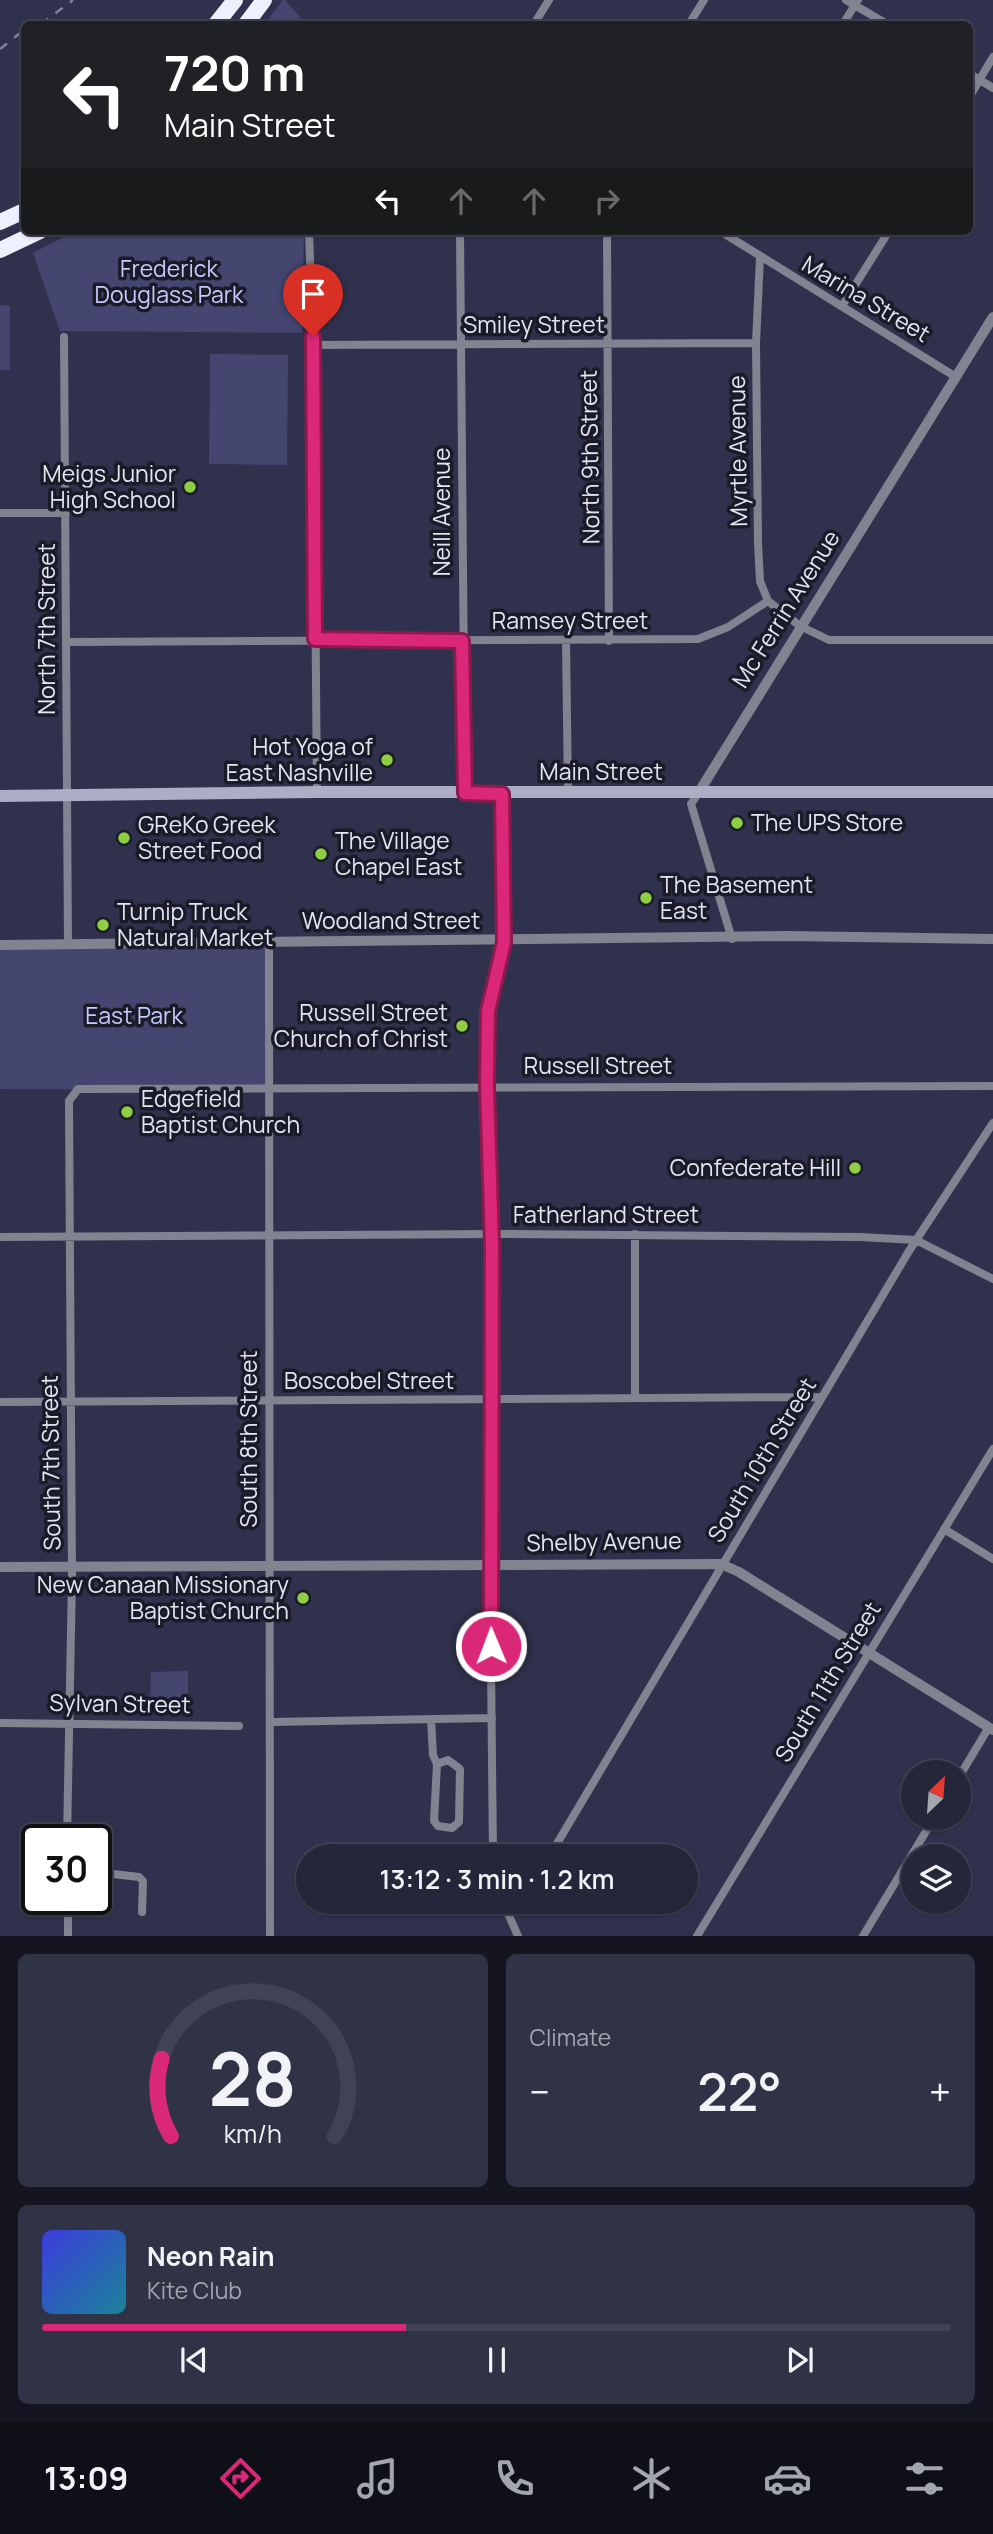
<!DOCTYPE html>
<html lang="en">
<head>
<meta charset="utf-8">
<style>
  body { margin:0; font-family:Manrope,sans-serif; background:#303245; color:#f1f3f6; height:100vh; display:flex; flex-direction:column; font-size:26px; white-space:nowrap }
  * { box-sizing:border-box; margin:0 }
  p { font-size:23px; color:#a3a5af }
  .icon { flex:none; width:38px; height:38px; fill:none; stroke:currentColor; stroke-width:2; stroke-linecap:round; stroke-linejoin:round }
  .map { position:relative; height:1936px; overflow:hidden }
  .panel { display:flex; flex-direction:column; gap:18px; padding:18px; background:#141520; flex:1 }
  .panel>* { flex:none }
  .banner { position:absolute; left:21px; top:21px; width:952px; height:214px; border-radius:10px; box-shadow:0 2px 5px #0004,0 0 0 2px #414354; background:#202124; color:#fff; overflow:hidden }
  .needle { width:46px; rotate:25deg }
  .fabs { position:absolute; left:901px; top:1760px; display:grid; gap:14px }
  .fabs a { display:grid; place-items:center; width:70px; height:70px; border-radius:50%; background:#24263a; box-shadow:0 2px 5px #0004,0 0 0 2px #414354; font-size:35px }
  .speed { position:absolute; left:21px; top:1824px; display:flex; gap:14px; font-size:35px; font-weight:700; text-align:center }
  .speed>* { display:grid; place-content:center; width:91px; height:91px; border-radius:50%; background:#24263a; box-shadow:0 2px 5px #0004,0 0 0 2px #414354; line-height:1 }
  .speed .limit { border:4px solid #111; border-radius:10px; background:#fff; color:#111 }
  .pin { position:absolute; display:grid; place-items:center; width:60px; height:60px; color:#fff; margin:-72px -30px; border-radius:50% 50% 50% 0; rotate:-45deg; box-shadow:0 0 7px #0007 }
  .pin .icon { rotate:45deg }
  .me { position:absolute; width:77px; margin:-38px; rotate:359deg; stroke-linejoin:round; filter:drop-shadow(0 0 5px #0008) }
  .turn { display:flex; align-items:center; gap:24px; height:147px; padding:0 28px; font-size:32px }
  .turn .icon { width:91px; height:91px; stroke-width:2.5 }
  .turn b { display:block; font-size:49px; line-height:60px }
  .lanes { display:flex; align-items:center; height:66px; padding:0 28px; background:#0003; justify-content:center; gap:35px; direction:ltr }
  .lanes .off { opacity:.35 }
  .big { font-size:52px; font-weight:600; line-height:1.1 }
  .panel .tile { flex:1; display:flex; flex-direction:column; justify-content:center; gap:10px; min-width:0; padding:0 24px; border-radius:10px; background:#303245 }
  .panel .dial { align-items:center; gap:0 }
  .dial svg { height:182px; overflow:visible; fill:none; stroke:#414354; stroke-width:7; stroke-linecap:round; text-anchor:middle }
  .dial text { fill:#f1f3f6; stroke:none }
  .song { display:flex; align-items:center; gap:21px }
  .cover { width:84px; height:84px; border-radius:10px; background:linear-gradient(135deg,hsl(240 70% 55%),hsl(190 70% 35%)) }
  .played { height:7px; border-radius:4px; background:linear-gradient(90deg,#db2777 40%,#414354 40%) }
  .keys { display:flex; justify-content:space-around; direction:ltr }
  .heat { display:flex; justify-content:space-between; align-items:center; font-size:38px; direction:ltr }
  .panel .tiles { flex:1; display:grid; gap:18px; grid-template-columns:1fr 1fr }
  .tile:last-child { grid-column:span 2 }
  .trip { position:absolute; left:296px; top:1844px; width:402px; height:70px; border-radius:35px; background:#24263a; box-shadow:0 2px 5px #0004,0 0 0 2px #414354; font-weight:600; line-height:70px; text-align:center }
  .tab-bar { display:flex; height:112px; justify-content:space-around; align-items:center; background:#0e0f17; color:#a3a5af }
  .tab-bar .icon { width:49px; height:49px }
  .tab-bar .on { color:#db2777 }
  .tab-bar b { font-size:32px; color:#f1f3f6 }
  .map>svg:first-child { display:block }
  .green { fill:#444670 }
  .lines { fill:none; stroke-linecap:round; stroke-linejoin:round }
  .minor { stroke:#818391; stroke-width:8 }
  .tertiary { stroke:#818391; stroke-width:10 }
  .secondary { stroke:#acaec5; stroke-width:12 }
  .motorway { stroke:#eff0fe; stroke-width:16 }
  .rail { stroke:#808399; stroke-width:2.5; stroke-dasharray:9 9; stroke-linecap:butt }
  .route-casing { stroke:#8e194d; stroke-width:18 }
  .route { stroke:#db2777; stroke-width:12 }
  .poi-dot { fill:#8fcd42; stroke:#1a1b27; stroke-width:2.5 }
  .labels { text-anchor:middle; stroke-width:7; stroke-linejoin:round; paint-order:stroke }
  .park-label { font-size:23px; fill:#c5caff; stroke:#1a1b27 }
  .street-label { font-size:23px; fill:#e2e5f6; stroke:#1a1b27 }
  .poi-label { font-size:23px; fill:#e2e5f6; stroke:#1a1b27; text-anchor:start }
</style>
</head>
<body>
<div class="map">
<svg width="993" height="1936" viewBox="0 0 993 1936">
  <rect width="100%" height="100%" fill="#30324d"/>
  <path class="green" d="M283,0H285L306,24H265Z
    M75,231H304L302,333L60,331L33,253Z
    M0,305L10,306V370H0Z
    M210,354L288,355L287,465L209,464Z
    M269,943L267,1090L0,1089V944Z
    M188,1671V1704L150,1705L151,1672Z
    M370,1902H408L409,1908L401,1916L394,1908H371Z"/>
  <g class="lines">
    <path class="minor" d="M846,0L887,24
      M534,24L549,0
      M689,24L704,0
      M843,24L858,0
      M970,74L993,88
      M970,96L993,57
      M309,231L313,345L317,792
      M460,231L465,794
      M607,231L609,641
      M720,231L956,377
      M760,257L756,343L758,543L760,581L768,601L800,626L829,640H993
      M842,306L889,231
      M64,337L68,944
      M313,345L756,343
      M0,513H66
      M566,641L568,794
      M68,642L698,639L728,627L768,601
      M699,792L691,804L732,939
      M269,943L270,1936
      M635,1234V1398
      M0,1237L496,1234L860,1237L916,1240L993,1279
      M0,1402L822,1397
      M944,1529L993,1559
      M431,1719L433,1755L437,1764L434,1821L438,1826L452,1828L459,1822L460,1769L448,1760L437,1764
      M271,1722L492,1718
      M0,1723L239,1726
      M959,1777L989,1727
      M67,1839L72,1579L69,1101L78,1089L993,1086
      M493,1857L490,1565L492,1244L487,1086L488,1011L504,942L502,794
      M549,1857L909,1251L993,1123
      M96,1872L139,1877L143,1881L142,1912
      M503,1902L518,1936
      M68,1936V1899
      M697,1936L993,1449
      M863,1936L934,1818"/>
    <path class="tertiary" d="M699,792L993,317
      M0,945L788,936L993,939
      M0,1567L721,1564L739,1572L993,1730"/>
    <path class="secondary" d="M0,796L317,792H993"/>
    <path class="motorway" d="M216,24L235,0
      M246,24L264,0
      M0,222L24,211
      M0,250L40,231"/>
    <path class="rail" d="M41,24L73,0
      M0,49L24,30"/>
  </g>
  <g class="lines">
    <g class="route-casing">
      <path id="route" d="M313,336L315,639L462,641L465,793L502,794L504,942L488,1011L487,1086L492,1244L491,1646"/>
    </g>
    <use href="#route" class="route"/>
  </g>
  <g class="poi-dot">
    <circle cx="190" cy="487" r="7"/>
    <circle cx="387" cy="760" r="7"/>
    <circle cx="737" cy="823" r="7"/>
    <circle cx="124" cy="838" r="7"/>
    <circle cx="321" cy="854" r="7"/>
    <circle cx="646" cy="898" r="7"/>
    <circle cx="103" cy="925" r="7"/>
    <circle cx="462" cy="1026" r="7"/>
    <circle cx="127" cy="1112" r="7"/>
    <circle cx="855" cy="1168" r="7"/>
    <circle cx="303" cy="1598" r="7"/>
  </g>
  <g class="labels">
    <g class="park-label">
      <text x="169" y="277">Frederick<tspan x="169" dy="26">Douglass Park</tspan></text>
      <text x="134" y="1024">East Park</text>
    </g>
    <g class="street-label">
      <text transform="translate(866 299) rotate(31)" y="8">Marina Street</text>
      <text x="534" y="333">Smiley Street</text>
      <text transform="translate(738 451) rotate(-91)" y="8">Myrtle Avenue</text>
      <text transform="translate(590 457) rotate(-91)" y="8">North 9th Street</text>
      <text transform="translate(442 512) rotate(-90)" y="8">Neill Avenue</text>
      <text transform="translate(786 609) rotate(-58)" y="8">Mc Ferrin Avenue</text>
      <text x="570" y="629">Ramsey Street</text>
      <text transform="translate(47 629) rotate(-90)" y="8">North 7th Street</text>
      <text x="601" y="780">Main Street</text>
      <text x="391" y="929">Woodland Street</text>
      <text x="598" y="1074">Russell Street</text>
      <text x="606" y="1223">Fatherland Street</text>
      <text x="369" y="1389">Boscobel Street</text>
      <text transform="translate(249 1439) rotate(-90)" y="8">South 8th Street</text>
      <text transform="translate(762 1460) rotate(-59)" y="8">South 10th Street</text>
      <text transform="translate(51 1463) rotate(-91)" y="8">South 7th Street</text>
      <text transform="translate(604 1542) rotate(-1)" y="8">Shelby Avenue</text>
      <text transform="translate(828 1682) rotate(-59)" y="8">South 11th Street</text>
      <text transform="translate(120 1704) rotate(1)" y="8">Sylvan Street</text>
    </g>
    <g class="poi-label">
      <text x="176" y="482" text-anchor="end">Meigs Junior<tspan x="176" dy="26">High School</tspan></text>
      <text x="373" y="755" text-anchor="end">Hot Yoga of<tspan x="373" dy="26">East Nashville</tspan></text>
      <text x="751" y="831">The UPS Store</text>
      <text x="138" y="833">GReKo Greek<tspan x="138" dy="26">Street Food</tspan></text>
      <text x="335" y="849">The Village<tspan x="335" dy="26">Chapel East</tspan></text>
      <text x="660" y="893">The Basement<tspan x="660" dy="26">East</tspan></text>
      <text x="117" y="920">Turnip Truck<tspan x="117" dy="26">Natural Market</tspan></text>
      <text x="448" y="1021" text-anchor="end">Russell Street<tspan x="448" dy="26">Church of Christ</tspan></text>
      <text x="141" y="1107">Edgefield<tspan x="141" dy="26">Baptist Church</tspan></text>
      <text x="841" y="1176" text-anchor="end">Confederate Hill</text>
      <text x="289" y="1593" text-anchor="end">New Canaan Missionary<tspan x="289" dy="26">Baptist Church</tspan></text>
    </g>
  </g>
</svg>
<div class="fabs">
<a><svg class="needle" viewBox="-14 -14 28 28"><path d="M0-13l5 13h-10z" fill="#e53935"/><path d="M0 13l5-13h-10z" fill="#a3a5af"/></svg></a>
<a><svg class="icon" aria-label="layers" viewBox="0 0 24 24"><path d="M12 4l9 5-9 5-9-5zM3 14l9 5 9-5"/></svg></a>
</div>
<div class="speed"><div class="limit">30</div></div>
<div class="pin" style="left:313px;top:336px;background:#d93025"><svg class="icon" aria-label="arrive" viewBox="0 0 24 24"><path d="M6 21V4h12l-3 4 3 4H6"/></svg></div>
<svg class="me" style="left:491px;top:1646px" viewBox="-20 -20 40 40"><circle r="17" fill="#db2777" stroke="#fff" stroke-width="3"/><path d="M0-11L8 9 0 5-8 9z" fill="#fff"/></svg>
<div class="trip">13:12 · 3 min · 1.2 km</div>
<div class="banner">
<div class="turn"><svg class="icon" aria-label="left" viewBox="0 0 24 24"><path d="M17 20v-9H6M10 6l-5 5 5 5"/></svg><div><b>720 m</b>Main Street</div></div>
<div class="lanes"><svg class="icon" aria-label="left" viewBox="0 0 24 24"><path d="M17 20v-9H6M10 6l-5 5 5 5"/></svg><svg class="icon off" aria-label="ahead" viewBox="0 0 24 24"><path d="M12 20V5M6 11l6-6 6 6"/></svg><svg class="icon off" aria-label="ahead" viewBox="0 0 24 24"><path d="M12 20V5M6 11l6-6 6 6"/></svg><svg class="icon off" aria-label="right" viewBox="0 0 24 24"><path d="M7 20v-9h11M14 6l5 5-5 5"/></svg></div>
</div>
</div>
<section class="panel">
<div class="tiles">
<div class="tile dial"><svg viewBox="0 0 100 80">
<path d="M14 69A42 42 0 1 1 86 69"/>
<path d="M14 69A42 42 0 0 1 10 35" stroke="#db2777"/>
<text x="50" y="56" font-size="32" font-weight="700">28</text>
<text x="50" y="72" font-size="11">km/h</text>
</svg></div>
<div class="tile"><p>Climate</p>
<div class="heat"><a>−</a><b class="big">22°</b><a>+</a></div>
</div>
<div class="tile">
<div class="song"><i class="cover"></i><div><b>Neon Rain</b><p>Kite Club</p></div></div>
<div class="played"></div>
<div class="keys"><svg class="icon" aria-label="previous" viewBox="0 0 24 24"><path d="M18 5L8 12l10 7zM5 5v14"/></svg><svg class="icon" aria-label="pause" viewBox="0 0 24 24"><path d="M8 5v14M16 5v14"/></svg><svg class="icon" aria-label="next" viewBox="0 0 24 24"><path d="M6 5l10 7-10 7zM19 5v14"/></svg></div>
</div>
</div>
</section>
<nav class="tab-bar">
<b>13:09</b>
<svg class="icon on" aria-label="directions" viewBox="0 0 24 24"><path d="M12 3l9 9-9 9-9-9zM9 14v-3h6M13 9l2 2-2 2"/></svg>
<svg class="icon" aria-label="music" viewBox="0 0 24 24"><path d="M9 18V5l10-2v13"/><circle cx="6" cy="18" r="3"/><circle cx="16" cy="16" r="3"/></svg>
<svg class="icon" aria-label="phone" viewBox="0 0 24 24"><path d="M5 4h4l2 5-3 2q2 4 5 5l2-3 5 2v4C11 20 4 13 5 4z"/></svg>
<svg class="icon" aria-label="climate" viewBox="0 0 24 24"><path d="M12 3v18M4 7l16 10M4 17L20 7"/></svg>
<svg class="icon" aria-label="car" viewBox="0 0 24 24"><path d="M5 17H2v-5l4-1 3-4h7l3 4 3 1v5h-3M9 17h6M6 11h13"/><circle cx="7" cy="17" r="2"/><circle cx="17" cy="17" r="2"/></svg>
<svg class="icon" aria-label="filters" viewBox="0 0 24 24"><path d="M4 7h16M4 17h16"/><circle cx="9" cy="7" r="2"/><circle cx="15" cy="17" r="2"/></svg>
</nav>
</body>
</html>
